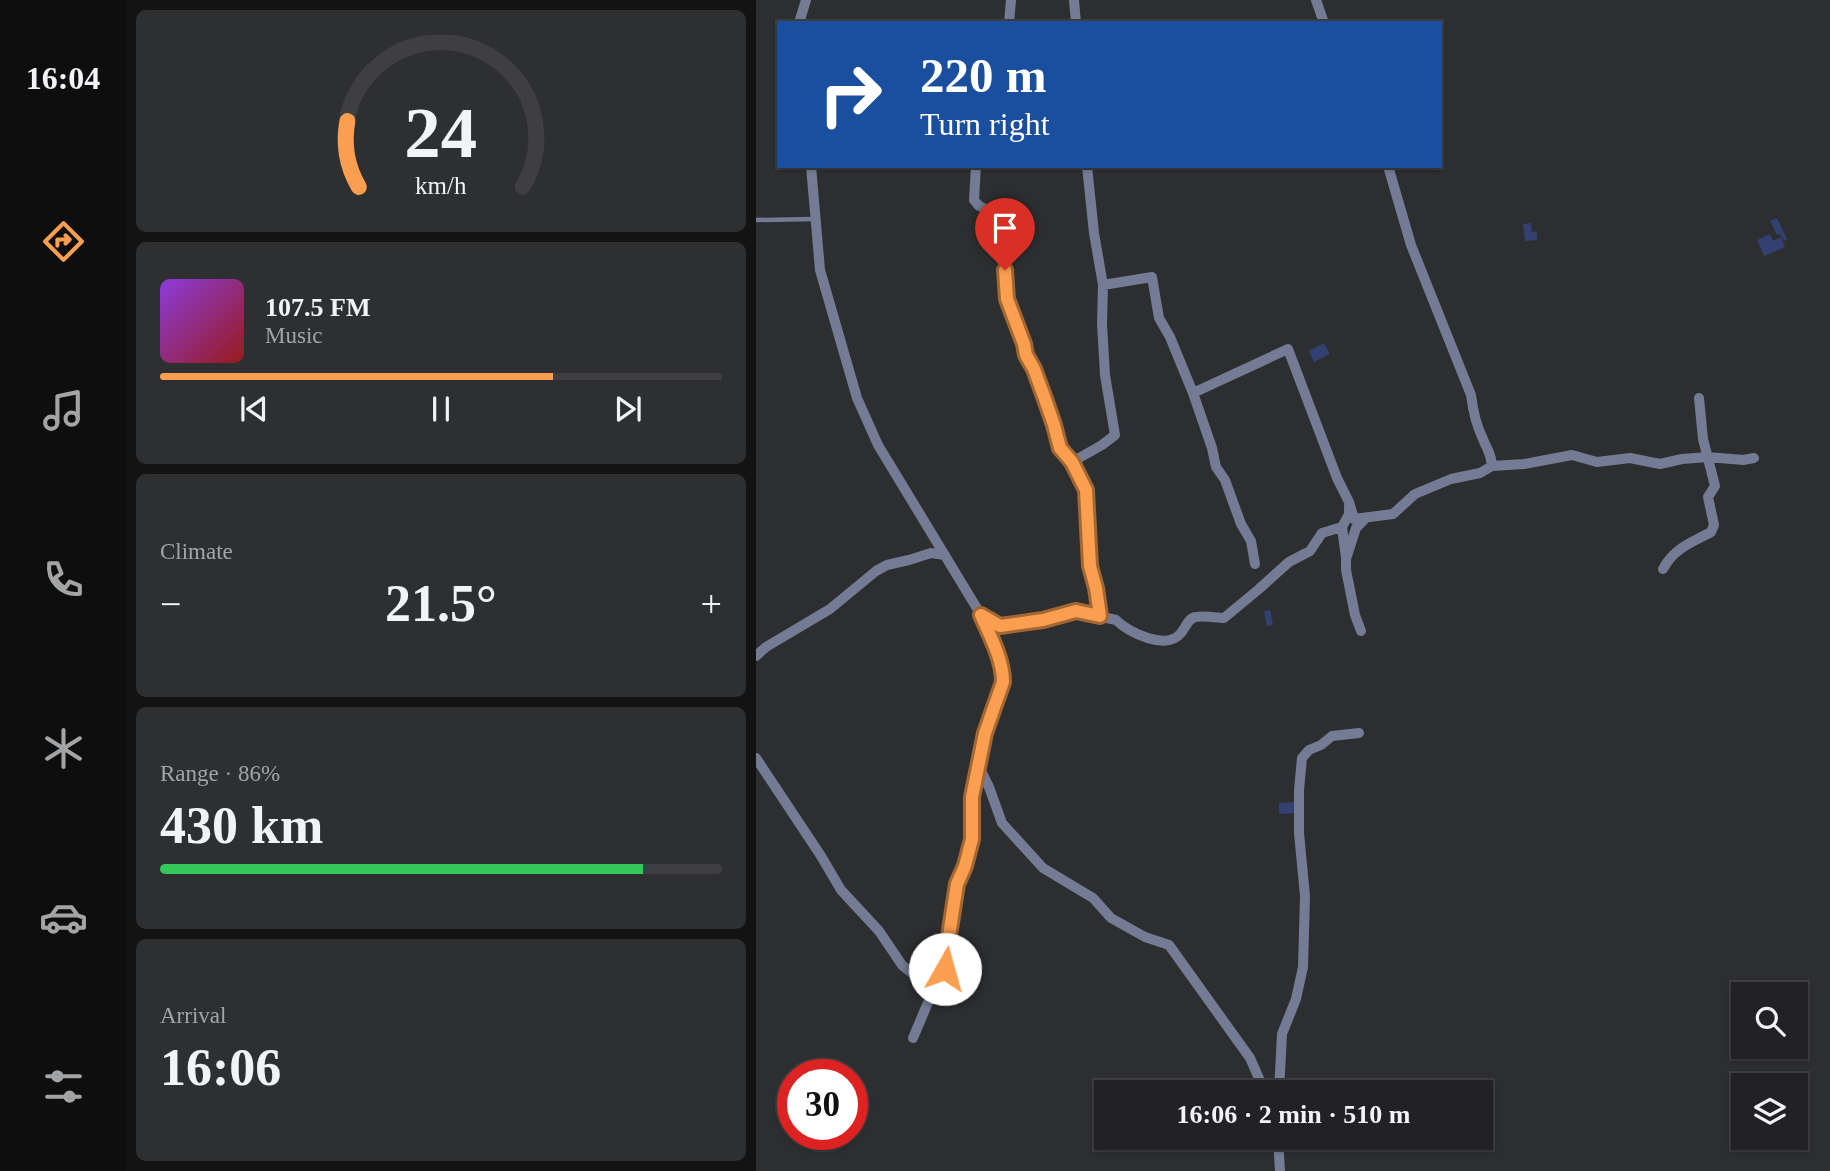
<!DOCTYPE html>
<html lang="en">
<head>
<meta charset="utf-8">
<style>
  body { margin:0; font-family:"Times New Roman",serif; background:#2e2f31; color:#f1f3f6; height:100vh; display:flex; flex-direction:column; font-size:26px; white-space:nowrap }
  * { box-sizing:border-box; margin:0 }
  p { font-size:23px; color:#a2a4a6 }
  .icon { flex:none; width:38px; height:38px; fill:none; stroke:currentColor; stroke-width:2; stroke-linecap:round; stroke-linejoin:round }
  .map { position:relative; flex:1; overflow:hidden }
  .details { display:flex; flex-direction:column; gap:10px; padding:10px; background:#131314; width:630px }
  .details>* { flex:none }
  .top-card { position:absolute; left:21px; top:21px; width:665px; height:147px; border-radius:0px; box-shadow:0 2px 5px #0004,0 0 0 2px #3f3f41; background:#1a4fa0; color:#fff; overflow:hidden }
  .controls { position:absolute; left:975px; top:982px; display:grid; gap:14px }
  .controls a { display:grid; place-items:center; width:77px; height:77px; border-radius:0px; background:#222224; box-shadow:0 2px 5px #0004,0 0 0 2px #3f3f41; font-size:35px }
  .speed { position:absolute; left:21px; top:1059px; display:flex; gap:14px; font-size:35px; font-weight:700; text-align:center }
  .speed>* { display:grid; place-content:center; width:91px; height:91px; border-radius:50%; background:#222224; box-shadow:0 2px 5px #0004,0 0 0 2px #3f3f41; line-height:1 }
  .speed .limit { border:10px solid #d22; background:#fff; color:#111 }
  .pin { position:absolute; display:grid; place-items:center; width:60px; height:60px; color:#fff; margin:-72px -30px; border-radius:50% 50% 50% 0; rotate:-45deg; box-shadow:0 0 7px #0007 }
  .pin .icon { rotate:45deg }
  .me { position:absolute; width:77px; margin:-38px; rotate:7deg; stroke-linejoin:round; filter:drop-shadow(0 0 5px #0008) }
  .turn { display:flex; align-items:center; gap:24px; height:147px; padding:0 28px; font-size:32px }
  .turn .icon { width:91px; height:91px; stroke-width:2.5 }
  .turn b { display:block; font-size:49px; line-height:60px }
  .big { font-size:52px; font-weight:700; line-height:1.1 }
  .details .widget { flex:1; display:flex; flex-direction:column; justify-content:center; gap:10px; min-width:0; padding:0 24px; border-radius:10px; background:#2e2f31 }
  .details .dial { align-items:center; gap:0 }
  .dial svg { height:182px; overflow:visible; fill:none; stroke:#3f3f41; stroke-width:7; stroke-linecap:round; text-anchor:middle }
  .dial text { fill:#f1f3f6; stroke:none }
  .song { display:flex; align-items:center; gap:21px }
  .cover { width:84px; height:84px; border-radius:10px; background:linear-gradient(135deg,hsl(270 70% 55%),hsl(0 70% 35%)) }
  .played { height:7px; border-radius:4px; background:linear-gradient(90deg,#fa9f4f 70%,#3f3f41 70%) }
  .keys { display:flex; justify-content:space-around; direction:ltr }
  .heat { display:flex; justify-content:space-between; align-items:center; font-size:38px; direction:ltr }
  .charge { height:10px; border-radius:5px; background:linear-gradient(90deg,#34c759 86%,#3f3f41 0) }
  .trip { position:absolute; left:338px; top:1080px; width:399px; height:70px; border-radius:0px; background:#222224; box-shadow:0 2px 5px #0004,0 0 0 2px #3f3f41; font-weight:700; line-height:70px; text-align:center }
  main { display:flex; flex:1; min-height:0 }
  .tab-bar { display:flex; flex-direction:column; width:126px; justify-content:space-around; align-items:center; background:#0e0e0e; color:#a2a4a6 }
  .tab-bar .icon { width:49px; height:49px }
  .tab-bar .active { color:#fa9f4f }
  .tab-bar b { font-size:32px; color:#f1f3f6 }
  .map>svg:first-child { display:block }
  .building { fill:#324172 }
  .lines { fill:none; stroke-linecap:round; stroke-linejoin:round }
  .lane { stroke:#737c94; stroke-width:4.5 }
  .street { stroke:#737c94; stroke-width:10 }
  .route-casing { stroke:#a26733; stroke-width:18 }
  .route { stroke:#fa9f4f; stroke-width:12 }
</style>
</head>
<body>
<main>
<nav class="tab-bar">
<b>16:04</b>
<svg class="icon active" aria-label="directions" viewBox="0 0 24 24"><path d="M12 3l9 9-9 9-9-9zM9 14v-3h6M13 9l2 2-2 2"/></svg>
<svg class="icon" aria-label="music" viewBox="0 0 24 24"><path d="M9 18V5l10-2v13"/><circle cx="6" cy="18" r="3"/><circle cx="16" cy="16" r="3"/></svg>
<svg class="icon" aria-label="phone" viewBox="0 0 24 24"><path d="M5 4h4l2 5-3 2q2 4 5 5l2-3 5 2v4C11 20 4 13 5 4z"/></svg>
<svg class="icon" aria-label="climate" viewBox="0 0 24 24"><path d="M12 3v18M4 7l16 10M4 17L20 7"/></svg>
<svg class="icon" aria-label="car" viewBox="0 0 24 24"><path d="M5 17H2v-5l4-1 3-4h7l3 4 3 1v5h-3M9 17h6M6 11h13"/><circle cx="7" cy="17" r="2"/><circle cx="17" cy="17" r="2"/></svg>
<svg class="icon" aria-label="filters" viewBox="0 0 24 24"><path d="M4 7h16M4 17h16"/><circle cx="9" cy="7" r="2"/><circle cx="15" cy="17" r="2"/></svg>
</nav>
<section class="details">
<div class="widget dial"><svg viewBox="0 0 100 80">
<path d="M14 69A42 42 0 1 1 86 69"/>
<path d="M14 69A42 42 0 0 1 9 40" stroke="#fa9f4f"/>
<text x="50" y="56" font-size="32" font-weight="700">24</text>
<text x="50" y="72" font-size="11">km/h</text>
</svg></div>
<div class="widget">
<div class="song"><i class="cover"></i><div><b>107.5 FM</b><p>Music</p></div></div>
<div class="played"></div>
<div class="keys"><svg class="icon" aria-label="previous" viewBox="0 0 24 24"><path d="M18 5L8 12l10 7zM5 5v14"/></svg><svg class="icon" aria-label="pause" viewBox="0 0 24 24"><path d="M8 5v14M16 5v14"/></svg><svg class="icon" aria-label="next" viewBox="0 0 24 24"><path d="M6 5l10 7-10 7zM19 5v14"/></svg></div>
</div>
<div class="widget"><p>Climate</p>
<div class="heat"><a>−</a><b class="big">21.5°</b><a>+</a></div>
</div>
<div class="widget"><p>Range · 86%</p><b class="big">430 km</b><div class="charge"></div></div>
<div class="widget"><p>Arrival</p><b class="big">16:06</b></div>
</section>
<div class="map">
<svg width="1074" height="1171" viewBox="0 0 1074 1171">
  <rect width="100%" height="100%" fill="#2d2e30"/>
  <path class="building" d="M1021,218L1031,239L1028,241L1024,234L1021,235L1014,221Z
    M775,223L776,232L781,231V240L769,241L767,224Z
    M1014,234L1017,241L1025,237L1029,247L1008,256L1001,240Z
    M568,343L574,354L558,362L553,351Z
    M514,610L517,625L511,626L508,611Z
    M540,802V813L523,814V803Z"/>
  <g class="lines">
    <path class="lane" d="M0,220L59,219"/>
    <path class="street" d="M318,0L320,23
      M560,0L568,23
      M43,23L50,0
      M253,23L255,0
      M55,166L64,270L101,398L122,445L225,615L244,626L287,619L320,611L360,620C373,633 411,651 425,633C430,627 432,618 440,617C448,615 460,618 468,618L503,589L533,562L554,551L566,533L586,527L593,514V506
      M220,166L218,200L223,206L237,212L241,216L247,249L251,299L268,344L270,355L278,369L289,399L298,425L304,448L316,462
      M331,166L338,233L347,285L396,277L403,318L414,337L437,393L532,349L581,478L593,502L598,519L637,514L659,494L695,479L724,473L736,466C735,452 732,452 727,439C720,425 717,411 715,395L655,245L632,166
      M437,393L456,448L460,467L469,480L485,524L495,541L499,564
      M736,466L768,464L816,455L841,462L874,458L904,464L926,459L952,457L987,460L998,458
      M586,527L590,558
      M907,569C918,548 935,543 955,532L958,525L952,497L959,486L947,439L943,398
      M344,616L340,588L334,566L330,490L316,462L346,445L359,435L349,375L346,324L347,285
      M605,631L599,615L590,570V559L600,528L609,519
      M0,656L10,647L74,609L120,571L131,565L153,560L175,553L189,555
      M0,758L65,856L85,890L123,931L146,965L167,982L171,991L176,993
      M223,767L233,787L246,823L287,868L337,898L355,918L389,937L413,945L494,1058L509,1092
      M157,1038L176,993L180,980L189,969L196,944L193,936L201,884L209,865L216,839V797L229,733L247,682C247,659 234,637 226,616
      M523,1092L526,1034L540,999L547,967L549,896L543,833V790L546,758L553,750L565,745L576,736L603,733
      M522,1138L524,1171"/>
  </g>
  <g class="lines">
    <g class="route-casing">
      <path id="route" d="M189,969L196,944L193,936L201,884L209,866L216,839V797L229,733L247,682C247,659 234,636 225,615L244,626L287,620L320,611L344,616L340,588L334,566L330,490L316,462L304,448L298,425L289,399L278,369L270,355L268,344L251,299L249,270"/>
    </g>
    <use href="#route" class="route"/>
  </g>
</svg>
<div class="controls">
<a><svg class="icon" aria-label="search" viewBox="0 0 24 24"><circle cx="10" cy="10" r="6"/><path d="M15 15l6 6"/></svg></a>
<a><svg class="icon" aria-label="layers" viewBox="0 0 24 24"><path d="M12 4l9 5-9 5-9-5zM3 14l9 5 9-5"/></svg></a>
</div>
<div class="speed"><div class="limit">30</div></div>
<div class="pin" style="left:249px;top:270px;background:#d93025"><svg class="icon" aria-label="arrive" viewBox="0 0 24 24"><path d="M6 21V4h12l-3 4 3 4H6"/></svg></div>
<svg class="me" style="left:189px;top:969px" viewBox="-20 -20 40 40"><circle r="19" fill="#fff"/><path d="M0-13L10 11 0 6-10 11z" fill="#fa9f4f"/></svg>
<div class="trip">16:06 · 2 min · 510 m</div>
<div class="top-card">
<div class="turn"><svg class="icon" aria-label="right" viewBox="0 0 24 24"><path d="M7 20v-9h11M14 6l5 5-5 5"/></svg><div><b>220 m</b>Turn right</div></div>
</div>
</div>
</main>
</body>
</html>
